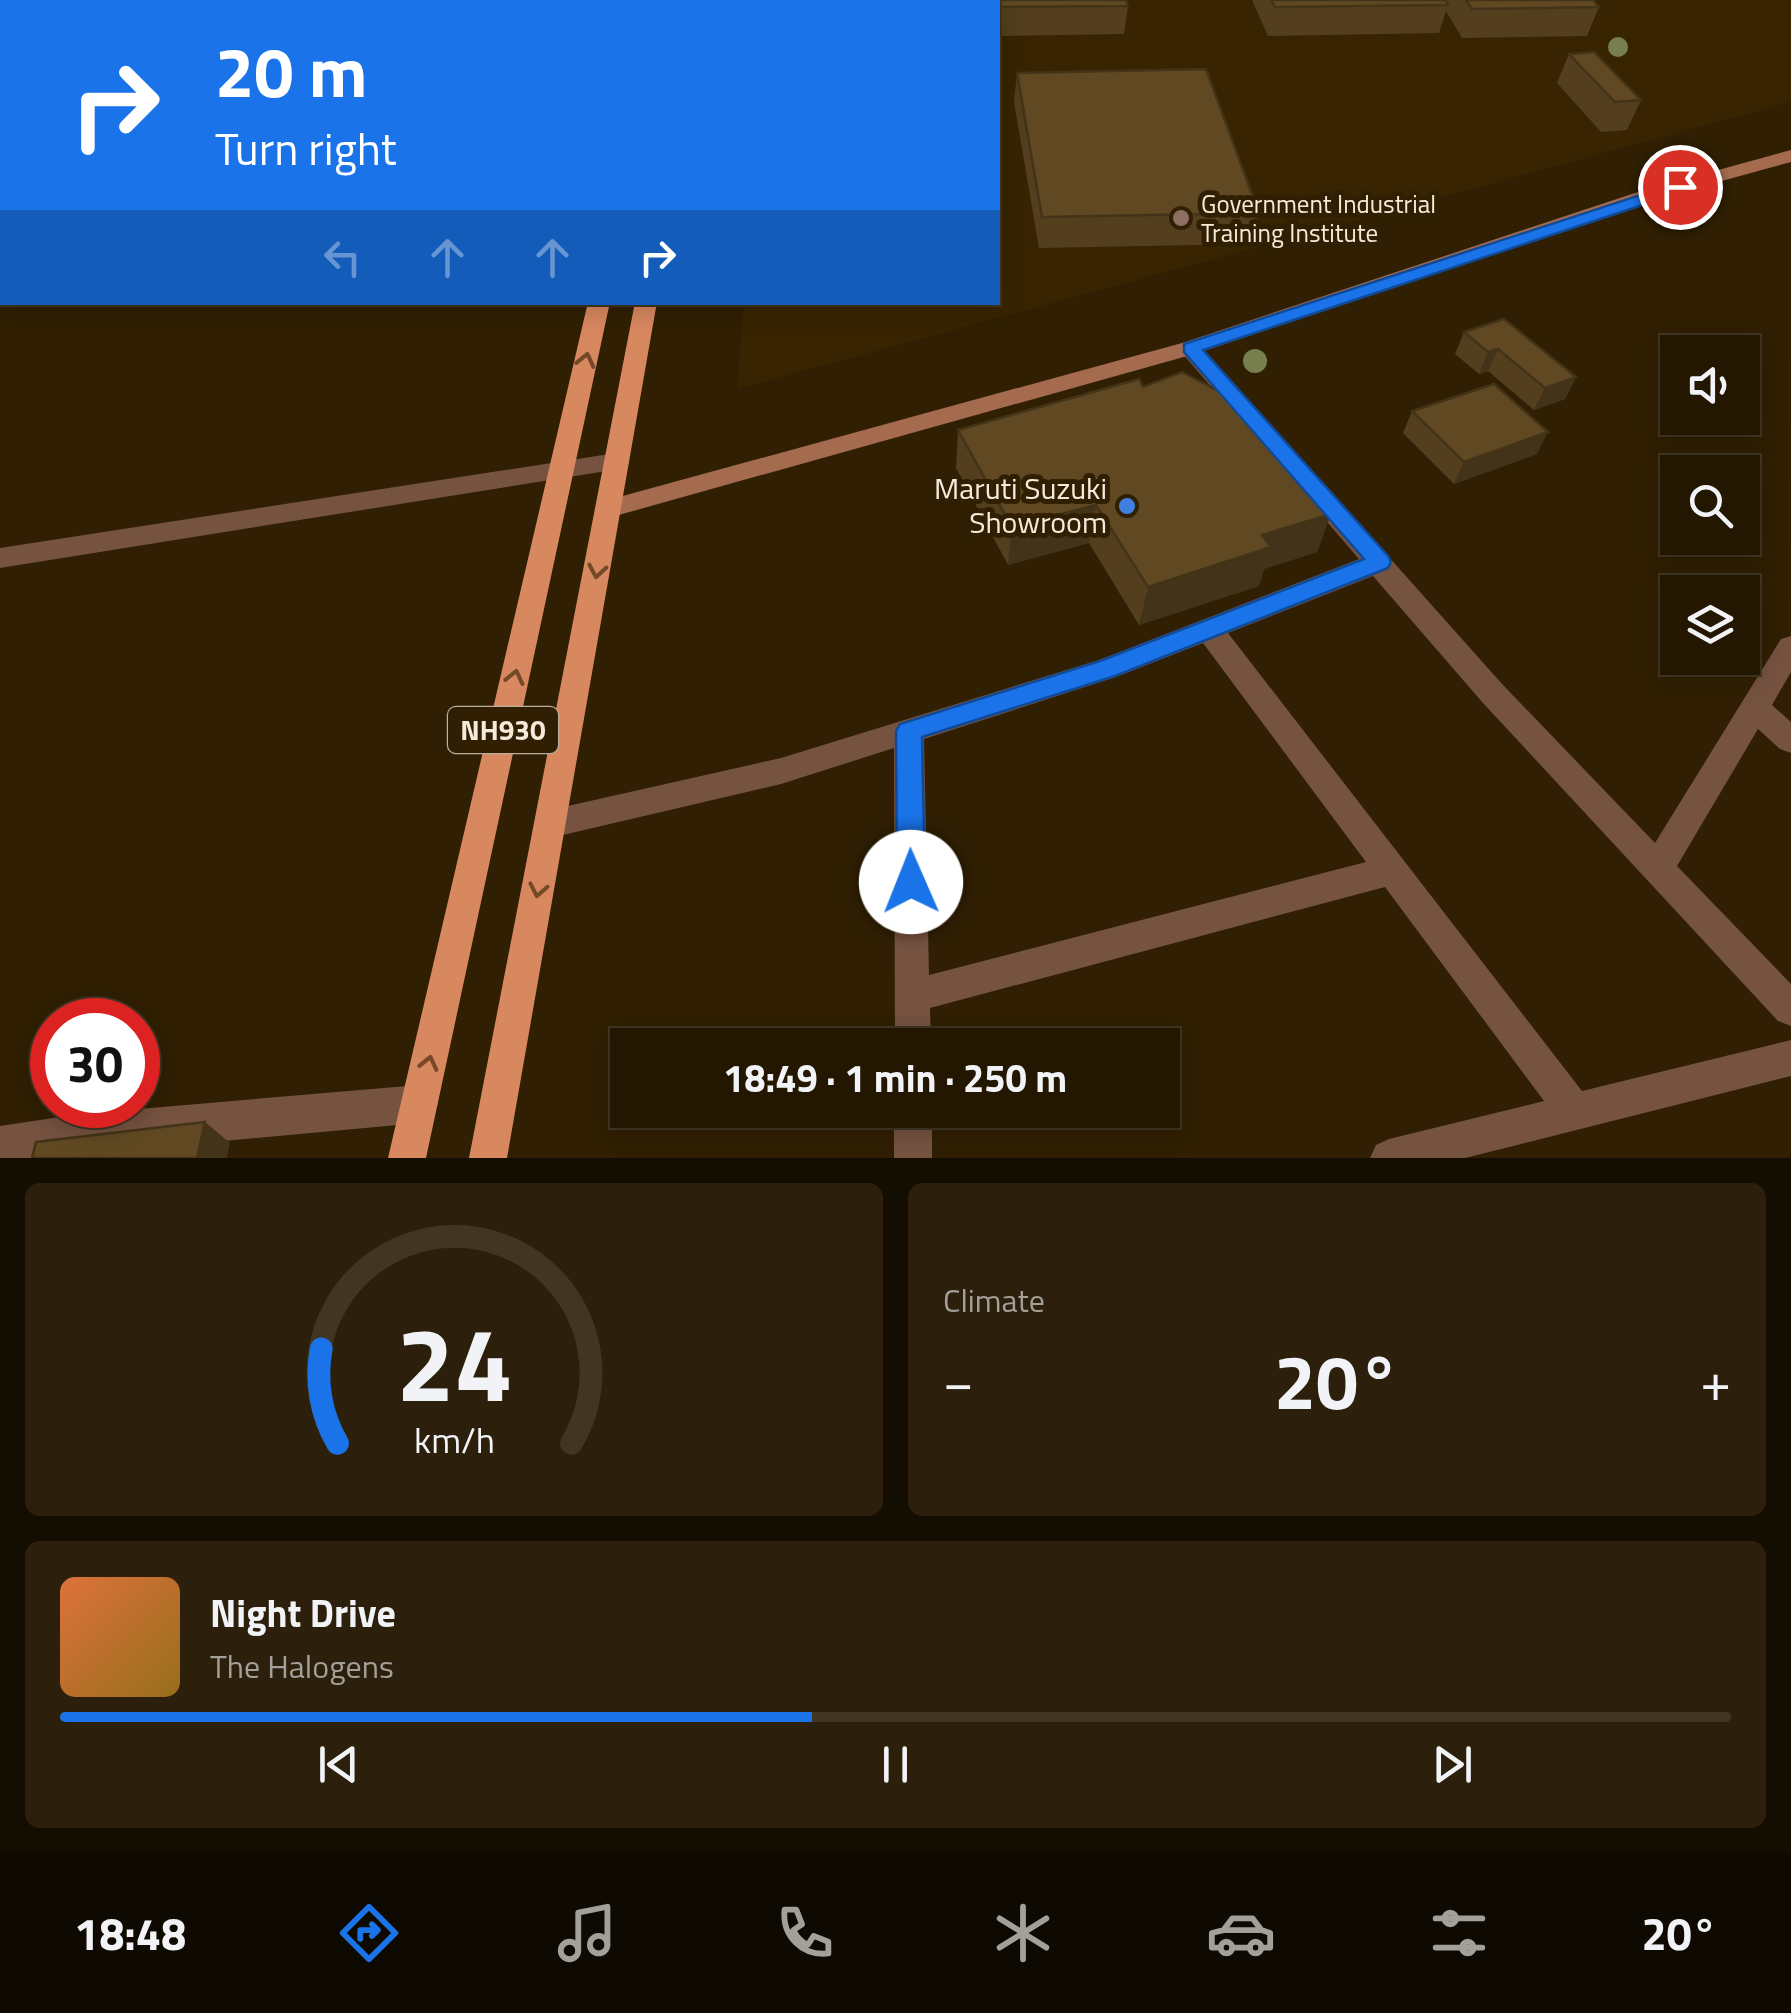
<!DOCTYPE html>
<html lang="en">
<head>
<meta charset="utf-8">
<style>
  body { margin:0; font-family:"Titillium Web",sans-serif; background:#2c200c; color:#f1f3f6; height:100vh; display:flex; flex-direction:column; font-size:38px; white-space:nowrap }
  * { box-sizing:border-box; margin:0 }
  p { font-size:32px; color:#a39f99 }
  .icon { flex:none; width:55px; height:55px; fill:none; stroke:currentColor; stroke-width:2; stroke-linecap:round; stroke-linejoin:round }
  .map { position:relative; height:1158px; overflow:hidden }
  .panel { display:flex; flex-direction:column; gap:25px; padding:25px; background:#140d01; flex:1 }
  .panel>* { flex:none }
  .guide { position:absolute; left:0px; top:0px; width:1000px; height:305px; box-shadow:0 5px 25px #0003,0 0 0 2px #413624; background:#1a73e8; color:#fff; overflow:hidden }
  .tools { position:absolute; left:1660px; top:335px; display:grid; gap:20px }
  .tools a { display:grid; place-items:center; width:100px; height:100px; border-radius:0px; background:#241702; box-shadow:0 5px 25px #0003,0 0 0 2px #413624; font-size:50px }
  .speed { position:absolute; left:30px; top:998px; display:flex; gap:20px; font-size:50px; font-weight:700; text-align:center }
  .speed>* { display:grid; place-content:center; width:130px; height:130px; border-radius:50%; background:#241702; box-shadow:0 5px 25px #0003,0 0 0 2px #413624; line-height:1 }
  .speed .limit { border:15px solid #d22; background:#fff; color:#111 }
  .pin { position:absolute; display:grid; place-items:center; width:85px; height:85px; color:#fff; margin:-42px; border:5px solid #fff; border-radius:50%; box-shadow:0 2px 10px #0007 }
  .me { position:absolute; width:110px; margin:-55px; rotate:359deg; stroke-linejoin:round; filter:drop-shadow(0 0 8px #0008) }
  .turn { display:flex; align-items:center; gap:35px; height:210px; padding:0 50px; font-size:45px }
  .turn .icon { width:130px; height:130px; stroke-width:2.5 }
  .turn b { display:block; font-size:70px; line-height:85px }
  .lanes { display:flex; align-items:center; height:95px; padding:0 50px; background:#0003; justify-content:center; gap:50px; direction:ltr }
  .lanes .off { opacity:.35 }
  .big { font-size:75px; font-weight:700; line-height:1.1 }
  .panel .tile { flex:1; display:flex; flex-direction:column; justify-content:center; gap:15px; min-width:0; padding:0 35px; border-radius:15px; background:#2c200c }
  .panel .dial { align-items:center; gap:0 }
  .dial svg { height:260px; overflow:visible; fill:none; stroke:#413624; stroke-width:7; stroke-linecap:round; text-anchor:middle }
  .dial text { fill:#f1f3f6; stroke:none }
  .song { display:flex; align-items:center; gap:30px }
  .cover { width:120px; height:120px; border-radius:15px; background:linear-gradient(135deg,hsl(20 70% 55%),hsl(40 70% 35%)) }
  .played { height:10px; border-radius:5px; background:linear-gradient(90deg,#1a73e8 45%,#413624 45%) }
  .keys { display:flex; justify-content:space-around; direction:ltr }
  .heat { display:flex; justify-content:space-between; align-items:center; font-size:55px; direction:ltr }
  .panel .tiles { flex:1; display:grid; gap:25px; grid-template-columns:1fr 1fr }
  .tile:last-child { grid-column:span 2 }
  .trip { position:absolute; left:610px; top:1028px; width:570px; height:100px; border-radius:0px; background:#241702; box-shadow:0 5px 25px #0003,0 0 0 2px #413624; font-weight:700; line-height:100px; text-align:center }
  .menu { display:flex; height:160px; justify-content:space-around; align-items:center; background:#0e0901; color:#a39f99 }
  .menu .icon { width:70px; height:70px }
  .menu .on { color:#1a73e8 }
  .menu b { font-size:45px; color:#f1f3f6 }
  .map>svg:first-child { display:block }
  .built { fill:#382400 }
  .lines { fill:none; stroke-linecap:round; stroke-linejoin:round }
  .minor { fill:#765240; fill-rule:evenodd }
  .secondary { fill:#a46b4f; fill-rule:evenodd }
  .trunk { fill:#d8885f; fill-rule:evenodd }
  .tree { fill:#777f4e }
  .wall { fill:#533f1d }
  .shaded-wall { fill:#433318 }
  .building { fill:#604922; stroke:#433318; stroke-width:2.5 }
  .oneway { stroke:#734927 }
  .route { fill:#1a73e8; stroke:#114b97; stroke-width:2.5 }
  .education-dot { fill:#8d6e63; stroke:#301f02; stroke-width:4 }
  .shop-dot { fill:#3f7fe0; stroke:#301f02; stroke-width:4 }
  .labels { text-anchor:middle; stroke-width:10; stroke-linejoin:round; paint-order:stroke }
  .far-poi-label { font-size:25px; fill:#f6ebdb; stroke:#301f02; text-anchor:start }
  .shield { fill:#301f02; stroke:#bbae9a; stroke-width:2.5 }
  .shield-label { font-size:28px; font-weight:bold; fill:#f6ebdb }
  .poi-label { font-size:30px; fill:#f6ebdb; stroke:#301f02; text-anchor:end }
</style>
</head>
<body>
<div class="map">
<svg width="1791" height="1158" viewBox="0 0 1791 1158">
  <rect width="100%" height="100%" fill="#301f02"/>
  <path class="built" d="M94,0H593L104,2Z
    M775,0H1791V102L737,389L744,303L998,302V2Z"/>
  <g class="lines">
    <path class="minor" d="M1190,341L1198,343L1503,685L1655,843L1781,639L1791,636V672L1772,705L1791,722V753L1780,749L1758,729L1677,866L1791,984V1026L1778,1021L1483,703L1373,576L1228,633L1582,1091L1791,1040V1076L1465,1158H1370L1376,1145L1389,1139L1544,1101L1385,887L930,1008L931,1045H895L894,748L781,784L550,838L539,834L534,824L539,814L550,810L781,758L1099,660L1359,559L1182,353L1178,348L1182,343ZM1203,643L1366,862L929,975L924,739L1116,677Z
      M616,453L625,456L629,462L625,468L0,568V548Z
      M419,1085L432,1091L438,1104L432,1117L419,1123L39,1158H0V1126L80,1114Z
      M894,1110H932V1158H894Z"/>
    <path class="secondary" d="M1791,150V162L1649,201L1198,353L608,518L599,516L595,509L599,502L608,500L1182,343L1635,193Z"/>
    <path class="trunk" d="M588,302H610L426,1158H388Z
      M635,302H657L507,1158H469Z"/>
  </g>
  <g class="tree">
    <circle cx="1618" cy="47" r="10"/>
    <circle cx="1255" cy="361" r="12"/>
  </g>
  <path class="wall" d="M992,0H1126L1128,6L1124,34L998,36V2H993Z
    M1252,0H1593L1599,7L1587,36L1462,38L1446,11L1439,33L1268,36Z
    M1569,54L1641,100L1627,130L1601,132L1557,83Z
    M1017,73L1259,213L1251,244L1039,248L1014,102Z
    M1464,332L1576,377L1565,399L1534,410L1488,371L1479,374L1455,354Z
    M1143,387L1331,514L1317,552L1264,569L1259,586L1139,625L1089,543L1008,565L956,468L958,430Z
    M1412,411L1537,454L1454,484L1403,433Z"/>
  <path class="shaded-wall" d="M1498,349L1488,371L1479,374L1488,352Z
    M1576,377L1565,399L1534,410L1545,388Z
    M1548,432L1537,454L1454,484L1464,462Z
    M1096,505L1089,543L1008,565L1012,527Z
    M1331,514L1317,552L1264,569L1259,586L1139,625L1148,587L1262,535Z
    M205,1122L230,1143L227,1158H197Z"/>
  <path class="building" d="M998,0H1126L1128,6L999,7Z
    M1271,0H1445L1448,5L1275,7Z
    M1466,0H1593L1599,7L1472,9Z
    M1594,52L1641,100L1615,102L1569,54Z
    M1206,69L1259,213L1042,217L1017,73Z
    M1504,319L1576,377L1545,388L1498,349L1488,352L1464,332Z
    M1182,372L1234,399L1331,514L1262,535L1271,547L1148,587L1096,505L1012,527L958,430L1139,379L1143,387Z
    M1494,384L1548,432L1464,462L1412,411Z
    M205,1122L197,1158H32L36,1142Z"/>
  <defs><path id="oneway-chevron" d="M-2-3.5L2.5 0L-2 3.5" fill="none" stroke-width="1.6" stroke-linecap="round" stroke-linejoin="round" transform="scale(2.5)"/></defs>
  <g class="oneway">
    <use href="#oneway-chevron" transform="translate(586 360) rotate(-77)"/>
    <use href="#oneway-chevron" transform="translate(597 571) rotate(100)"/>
    <use href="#oneway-chevron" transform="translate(515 677) rotate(-77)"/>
    <use href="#oneway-chevron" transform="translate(538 890) rotate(101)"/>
    <use href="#oneway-chevron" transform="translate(429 1063) rotate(-77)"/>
  </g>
  <path class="route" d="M1680,182L1688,187L1685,191L1203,350L1388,556L1391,562L1388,568L1115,676L922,737L925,882L921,891L911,895L901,891L897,882L896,731L900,724L1100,661L1364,559L1184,352V344Z"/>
  <circle class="education-dot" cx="1181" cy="218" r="10"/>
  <circle class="shop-dot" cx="1127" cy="506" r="10"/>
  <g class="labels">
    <g class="far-poi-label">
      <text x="1201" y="213">Government Industrial<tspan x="1201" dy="29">Training Institute</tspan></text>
    </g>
    <rect class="shield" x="448" y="707" width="110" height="46" rx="8"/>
    <g class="shield-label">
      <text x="503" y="740">NH930</text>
    </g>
    <g class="poi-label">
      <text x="1107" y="499">Maruti Suzuki<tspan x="1107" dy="34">Showroom</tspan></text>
    </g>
  </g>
</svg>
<div class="tools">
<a><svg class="icon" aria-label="sound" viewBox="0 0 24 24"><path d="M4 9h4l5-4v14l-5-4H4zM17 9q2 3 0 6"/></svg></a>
<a><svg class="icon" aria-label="search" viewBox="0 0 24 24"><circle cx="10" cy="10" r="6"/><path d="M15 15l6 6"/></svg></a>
<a><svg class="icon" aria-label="layers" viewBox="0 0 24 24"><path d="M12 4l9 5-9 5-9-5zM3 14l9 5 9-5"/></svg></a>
</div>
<div class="speed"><div class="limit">30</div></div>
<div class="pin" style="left:1680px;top:187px;background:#d93025"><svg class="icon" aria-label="arrive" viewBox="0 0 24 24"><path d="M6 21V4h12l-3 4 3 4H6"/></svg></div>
<svg class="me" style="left:911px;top:882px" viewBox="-20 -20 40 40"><circle r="19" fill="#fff"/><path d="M0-13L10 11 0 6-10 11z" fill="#1a73e8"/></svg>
<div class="trip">18:49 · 1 min · 250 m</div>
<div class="guide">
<div class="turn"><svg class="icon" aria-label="right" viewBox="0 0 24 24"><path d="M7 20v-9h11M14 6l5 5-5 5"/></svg><div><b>20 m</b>Turn right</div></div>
<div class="lanes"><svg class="icon off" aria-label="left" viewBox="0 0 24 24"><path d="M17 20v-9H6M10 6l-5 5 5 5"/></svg><svg class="icon off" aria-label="ahead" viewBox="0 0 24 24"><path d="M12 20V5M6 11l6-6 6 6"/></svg><svg class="icon off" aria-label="ahead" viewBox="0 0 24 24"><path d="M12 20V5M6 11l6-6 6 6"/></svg><svg class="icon" aria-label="right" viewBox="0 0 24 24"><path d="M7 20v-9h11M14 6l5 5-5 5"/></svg></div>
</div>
</div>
<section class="panel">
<div class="tiles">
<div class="tile dial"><svg viewBox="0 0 100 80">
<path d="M14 69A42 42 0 1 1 86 69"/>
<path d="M14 69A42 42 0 0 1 9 40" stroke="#1a73e8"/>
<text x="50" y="56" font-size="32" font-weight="700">24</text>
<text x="50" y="72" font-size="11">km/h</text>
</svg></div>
<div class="tile"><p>Climate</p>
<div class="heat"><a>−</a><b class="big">20°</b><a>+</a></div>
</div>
<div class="tile">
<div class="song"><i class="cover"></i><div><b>Night Drive</b><p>The Halogens</p></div></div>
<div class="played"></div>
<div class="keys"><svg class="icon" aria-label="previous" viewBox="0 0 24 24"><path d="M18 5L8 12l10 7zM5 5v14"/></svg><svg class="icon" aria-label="pause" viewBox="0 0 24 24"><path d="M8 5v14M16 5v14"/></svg><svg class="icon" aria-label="next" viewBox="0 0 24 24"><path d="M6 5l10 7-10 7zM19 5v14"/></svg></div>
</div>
</div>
</section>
<nav class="menu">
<b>18:48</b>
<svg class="icon on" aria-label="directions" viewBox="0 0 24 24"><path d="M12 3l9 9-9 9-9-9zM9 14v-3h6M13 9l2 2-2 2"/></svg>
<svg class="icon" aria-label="music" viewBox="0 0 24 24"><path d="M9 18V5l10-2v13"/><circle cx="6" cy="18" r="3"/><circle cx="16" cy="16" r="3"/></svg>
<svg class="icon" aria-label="phone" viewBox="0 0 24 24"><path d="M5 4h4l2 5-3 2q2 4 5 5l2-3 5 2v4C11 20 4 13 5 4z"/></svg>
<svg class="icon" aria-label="climate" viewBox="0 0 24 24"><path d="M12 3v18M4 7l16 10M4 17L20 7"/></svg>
<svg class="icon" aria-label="car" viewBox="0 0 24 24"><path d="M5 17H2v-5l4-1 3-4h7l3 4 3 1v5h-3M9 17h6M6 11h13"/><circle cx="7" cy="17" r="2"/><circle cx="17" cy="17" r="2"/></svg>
<svg class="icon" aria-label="filters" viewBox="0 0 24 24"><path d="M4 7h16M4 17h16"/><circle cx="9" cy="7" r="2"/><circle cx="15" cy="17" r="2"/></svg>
<b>20°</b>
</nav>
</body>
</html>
